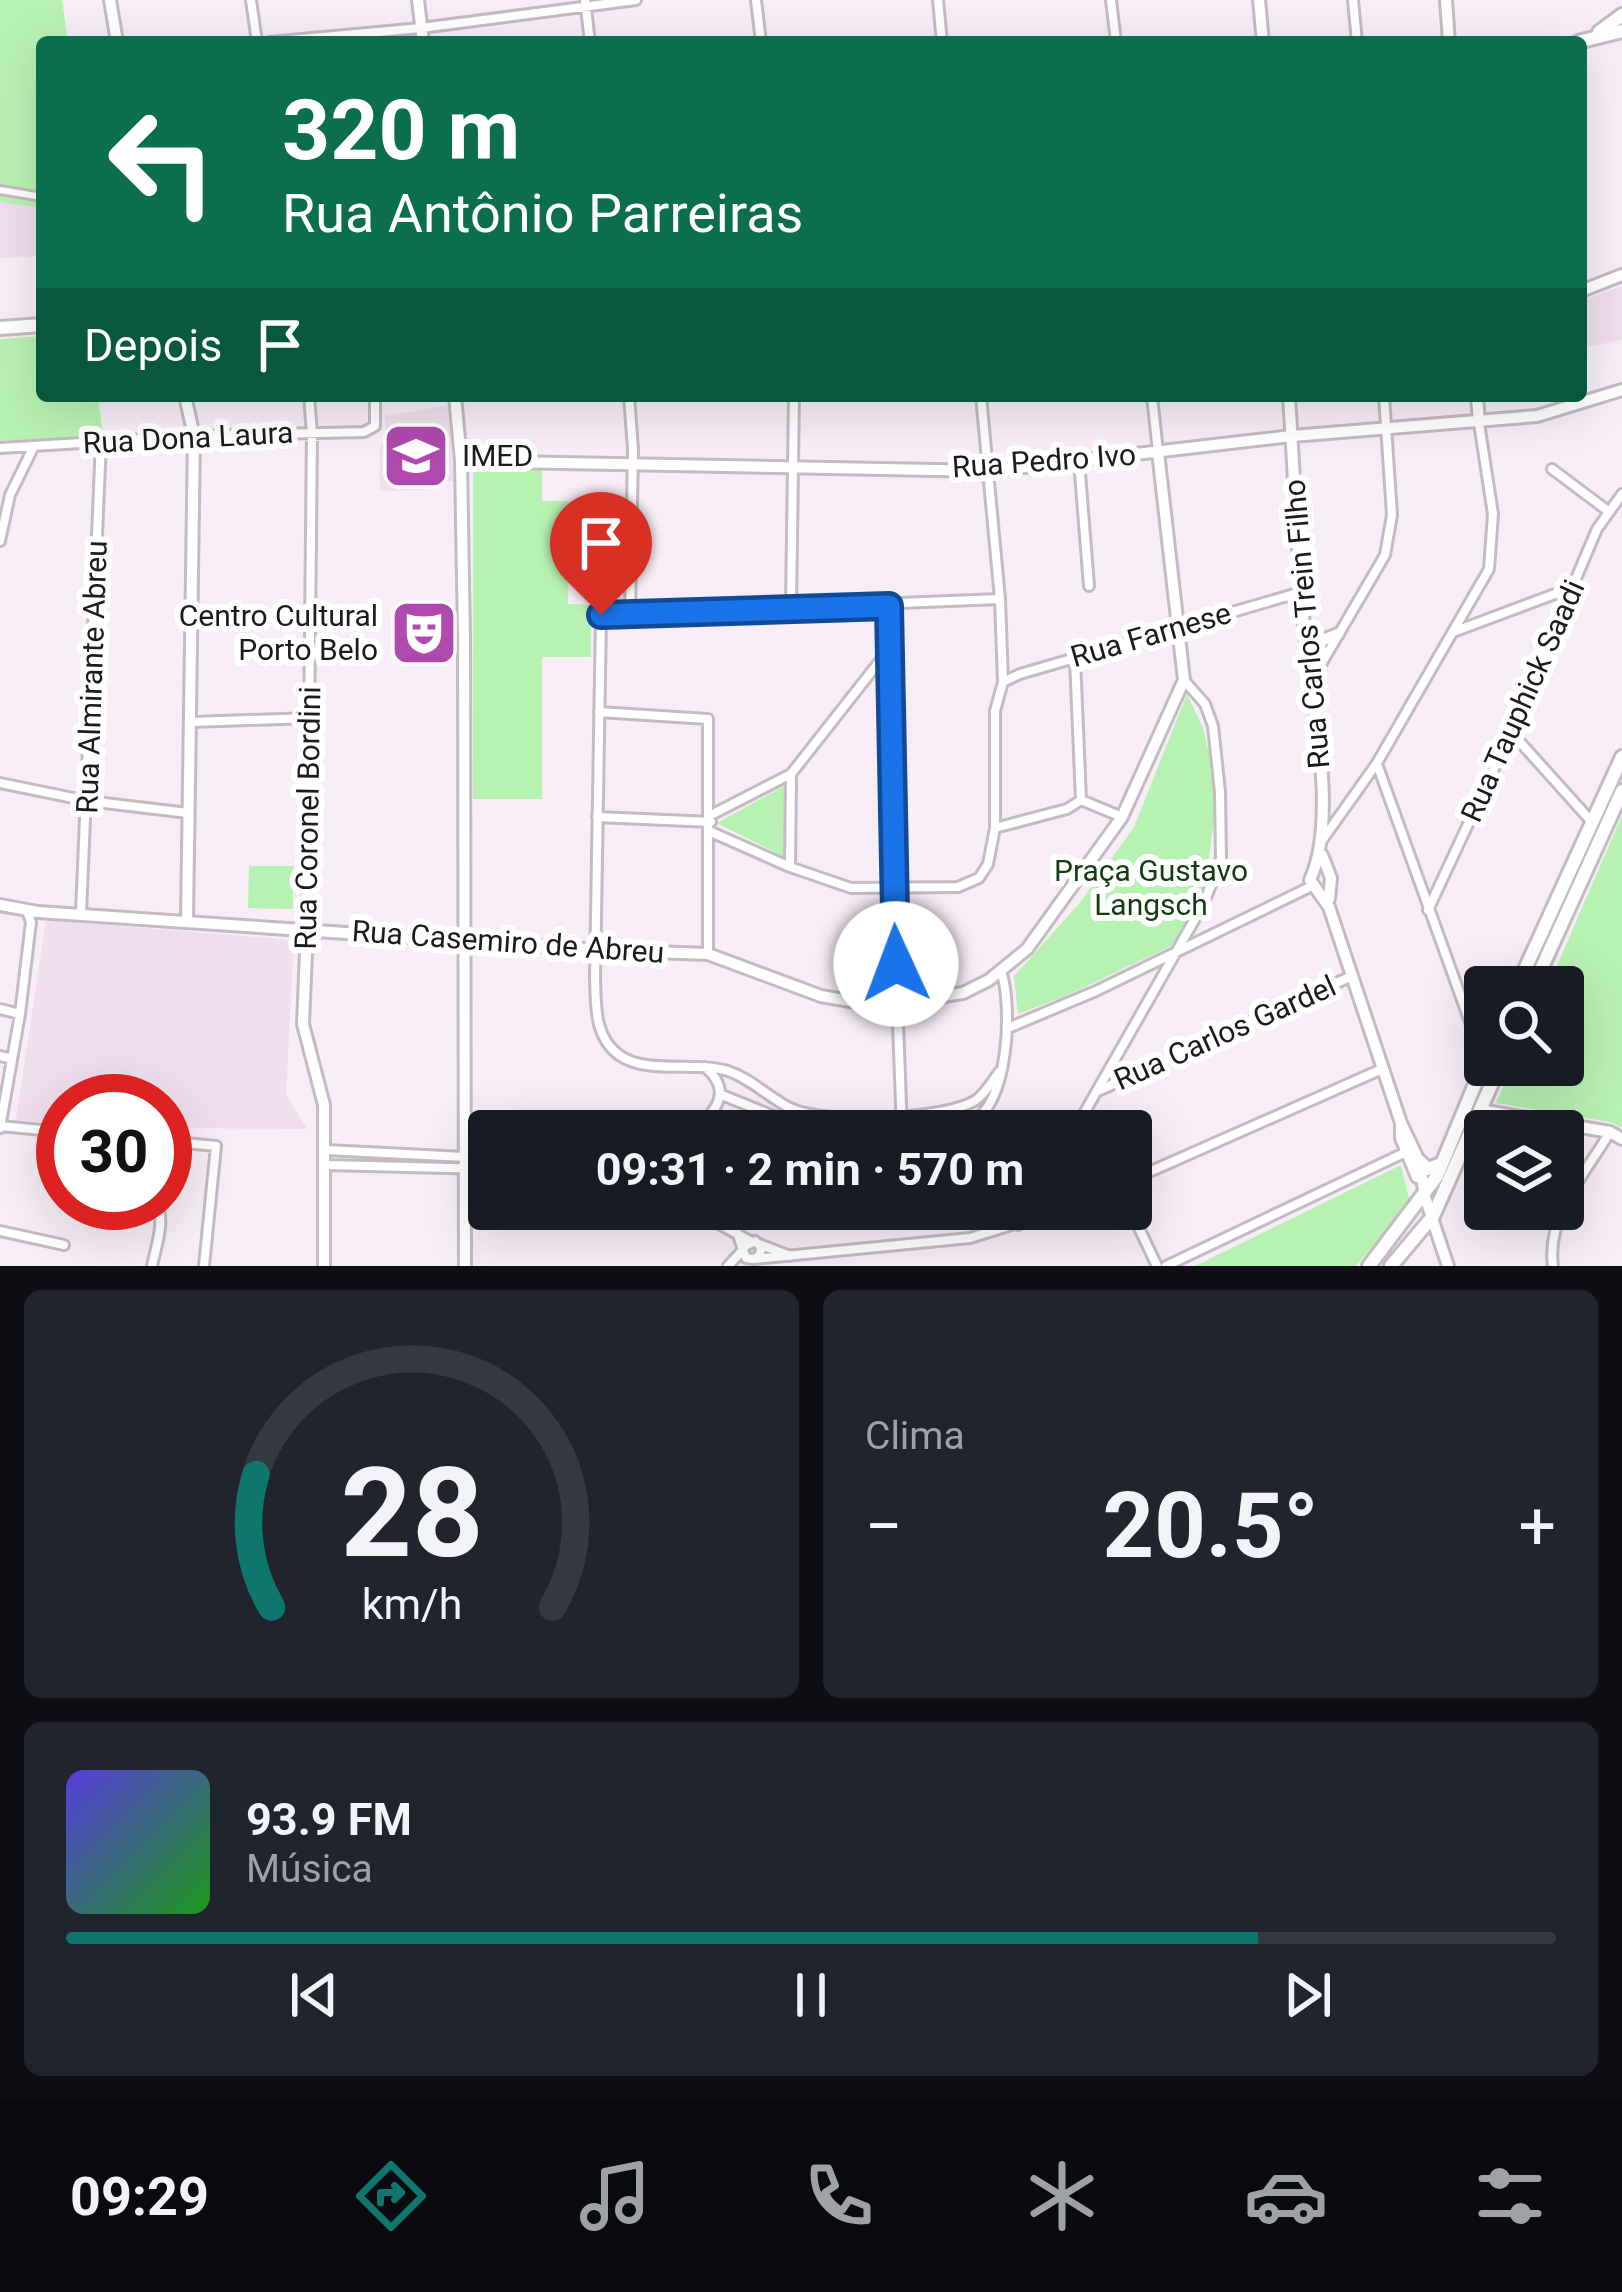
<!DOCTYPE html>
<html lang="pt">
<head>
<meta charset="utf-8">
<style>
  body { margin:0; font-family:Roboto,sans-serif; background:#20242c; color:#f1f3f6; height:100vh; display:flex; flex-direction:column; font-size:45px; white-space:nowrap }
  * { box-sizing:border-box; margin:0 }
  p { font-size:39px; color:#9ea1a6 }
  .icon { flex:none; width:66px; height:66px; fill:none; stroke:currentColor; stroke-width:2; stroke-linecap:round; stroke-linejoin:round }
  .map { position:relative; height:1266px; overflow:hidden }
  .details { display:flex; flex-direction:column; gap:24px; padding:24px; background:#0d0f14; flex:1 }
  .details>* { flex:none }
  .hud { position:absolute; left:36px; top:36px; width:1551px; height:366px; border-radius:12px; box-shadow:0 12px 48px #0002; background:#0b6e4f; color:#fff; overflow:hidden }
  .buttons { position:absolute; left:1464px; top:966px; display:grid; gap:24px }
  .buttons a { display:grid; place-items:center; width:120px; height:120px; border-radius:12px; background:#171b24; box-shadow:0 12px 48px #0002; font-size:60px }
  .speed { position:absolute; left:36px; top:1074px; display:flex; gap:24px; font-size:60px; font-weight:700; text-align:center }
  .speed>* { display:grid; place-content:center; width:156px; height:156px; border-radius:50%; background:#171b24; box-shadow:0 12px 48px #0002; line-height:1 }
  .speed .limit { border:18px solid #d22; background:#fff; color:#111 }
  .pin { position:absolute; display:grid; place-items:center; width:102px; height:102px; color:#fff; margin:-123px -51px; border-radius:50% 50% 50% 0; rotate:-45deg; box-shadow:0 0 12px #0007 }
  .pin .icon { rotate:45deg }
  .me { position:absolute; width:132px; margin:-66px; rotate:358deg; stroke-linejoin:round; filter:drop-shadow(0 0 9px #0008) }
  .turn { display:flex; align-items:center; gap:42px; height:252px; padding:0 48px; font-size:54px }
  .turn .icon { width:156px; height:156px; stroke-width:2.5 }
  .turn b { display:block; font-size:84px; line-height:102px }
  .then { display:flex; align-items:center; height:114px; padding:0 48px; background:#0003; gap:24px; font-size:45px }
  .big { font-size:90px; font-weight:700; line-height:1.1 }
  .details .card { flex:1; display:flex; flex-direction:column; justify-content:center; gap:18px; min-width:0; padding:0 42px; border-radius:18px; background:#20242c }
  .details .dial { align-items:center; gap:0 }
  .dial svg { height:312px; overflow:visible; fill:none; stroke:#363941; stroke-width:7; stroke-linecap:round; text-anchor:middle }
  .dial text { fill:#f1f3f6; stroke:none }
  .song { display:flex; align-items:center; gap:36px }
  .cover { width:144px; height:144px; border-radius:18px; background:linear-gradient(135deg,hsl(250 70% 55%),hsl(120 70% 35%)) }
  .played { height:12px; border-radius:6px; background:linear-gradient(90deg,#0f766e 80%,#363941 80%) }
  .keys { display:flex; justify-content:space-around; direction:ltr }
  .heat { display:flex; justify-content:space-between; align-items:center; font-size:66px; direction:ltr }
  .details .tiles { flex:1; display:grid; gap:24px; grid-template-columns:1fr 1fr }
  .card:last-child { grid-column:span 2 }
  .trip { position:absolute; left:468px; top:1110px; width:684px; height:120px; border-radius:12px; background:#171b24; box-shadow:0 12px 48px #0002; font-weight:700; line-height:120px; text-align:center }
  .tab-bar { display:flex; height:192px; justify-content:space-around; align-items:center; background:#090b0e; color:#9ea1a6 }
  .tab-bar .icon { width:84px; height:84px }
  .tab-bar .on { color:#0f766e }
  .tab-bar b { font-size:54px; color:#f1f3f6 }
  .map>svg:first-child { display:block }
  .built { fill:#efdfed }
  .green { fill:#b8f2b2 }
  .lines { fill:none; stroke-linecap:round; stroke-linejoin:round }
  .pedestrian-casing { stroke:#c5bbc4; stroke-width:12 }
  .minor-casing { stroke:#c5bbc4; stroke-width:14 }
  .tertiary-casing { stroke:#c5bbc4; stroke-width:16 }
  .secondary-casing { stroke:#c5bbc4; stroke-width:18 }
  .pedestrian { stroke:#fff; stroke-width:6 }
  .minor { stroke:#fff; stroke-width:8 }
  .tertiary { stroke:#fff; stroke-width:10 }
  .secondary { stroke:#fff; stroke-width:12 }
  .route-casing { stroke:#114b97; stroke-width:30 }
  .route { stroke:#1a73e8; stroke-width:21 }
  .labels { text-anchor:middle; stroke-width:12; stroke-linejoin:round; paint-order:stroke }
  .street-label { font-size:30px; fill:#1d1a1d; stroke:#fff }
  .poi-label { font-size:30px; fill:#1d1a1d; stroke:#fff; text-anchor:start }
  .park-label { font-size:30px; fill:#133d10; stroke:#fff }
</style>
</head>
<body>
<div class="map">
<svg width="1622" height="1266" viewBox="0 0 1622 1266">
  <rect width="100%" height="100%" fill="#f7edf6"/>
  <path class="built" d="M0,202L42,208V256L0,258Z
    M1622,286V340L1581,348V301Z
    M450,405L453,481L425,482L424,490L380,491L379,448L385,441V416Z
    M46,920L294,940L286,1094L307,1129L165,1128V1101H63V1123L16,1120Z"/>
  <path class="green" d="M0,0H62L68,42H42V208L0,202Z
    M42,336V396H98L103,436L0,441V339Z
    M473,469H542V501H569L568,604L591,605V657H542V799H473Z
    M1187,694L1203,728L1218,790L1203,902L1171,946L1068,995L1018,1014L1014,976L1079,904L1134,827Z
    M786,785L784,857L717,823Z
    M1622,815V1128L1610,1122L1496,1103L1513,1065H1563V987H1548Z
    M249,866H293V909L248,908Z
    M1401,1165L1410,1203L1356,1266H1195Z"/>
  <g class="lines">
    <g class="pedestrian-casing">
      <path id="pedestrian" d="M0,190L42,197"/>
    </g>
    <g class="minor-casing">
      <path id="minor" d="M251,0L257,42
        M585,0L590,42
        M756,0L761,42
        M938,0L942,42
        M1111,0L1116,42
        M1353,0L1357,42
        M269,42L421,28L636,0
        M629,396L633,449L630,613
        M1152,396L1158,452
        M0,448L194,436L364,432L375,426V396
        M1079,461L1089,586
        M1552,469L1608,511
        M0,541L10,495L33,448
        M791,606L794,396
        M889,606L893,888L902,1131
        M1456,631L1571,588
        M1075,658L1081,800
        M1313,678L1385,555L1392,515L1384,396
        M1003,682L1020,674L1301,592
        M599,712L708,719V954
        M191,722L310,718
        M1511,732L1591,821
        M1377,764L1484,1061
        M0,783L88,801L188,813
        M711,815L791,774L890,648
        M597,817L711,822
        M995,828L1067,809L1081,800L1122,817
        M711,832L790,867L851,888L958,887L979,878L988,864L995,828V711L1003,682L1000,599L981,396
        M1323,839L1377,763L1489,569L1493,514L1479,423
        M790,867L791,774
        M1428,910L1511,732L1597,529L1622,494
        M81,913L101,441
        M307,929L312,433L309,396
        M0,1009L20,1014
        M1008,1028L1096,991L1312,886
        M0,1056L12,1059
        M1000,1071C993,1080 985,1094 976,1100C945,1120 826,1124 792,1109C770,1099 752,1079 728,1071C695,1061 647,1075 619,1055C594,1037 596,1005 595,978L601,615L1000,599
        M1100,1090L1352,976
        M722,1095L811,1131
        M0,1126L63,1132
        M0,1128L20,1014L31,922L27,911
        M579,1131C610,1109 667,1122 704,1121C724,1102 726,1085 705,1067
        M894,1131C918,1130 948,1132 971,1122C1009,1106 1013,1005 1001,971
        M1074,1131L1204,903L1221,859L1220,792L1213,726L1205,704L1184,680
        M165,1141L216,1146L204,1266
        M326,1150L465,1157
        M326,1165L489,1169
        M1131,1180L1382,1069
        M692,1209L750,1241
        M1130,1209L1157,1266
        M1018,1225L1027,1209
        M736,1230L746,1258L754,1259L760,1255L761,1247L755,1241L743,1247
        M0,1231L64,1245
        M759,1244L790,1256
        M754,1259L970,1238L1063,1209
        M152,1266C156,1246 166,1221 156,1203
        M728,1266L741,1252
        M1166,1266L1406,1152
        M1553,1266C1546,1216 1585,1174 1610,1132"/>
    </g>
    <g class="tertiary-casing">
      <path id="tertiary" d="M110,0L117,42
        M418,0L423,42
        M1259,0L1263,42
        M1446,0L1449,42
        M1581,291L1622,275
        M185,396L194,436L187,920
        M455,396L461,461L464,638L465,1266
        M1289,396C1294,473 1297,550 1304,626C1311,699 1339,816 1310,880L1329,907L1401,1123L1419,1161L1425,1196
        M1477,396L1479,423
        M461,461L989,471L1292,436L1537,416L1622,390
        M1306,633L1318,642L1338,634
        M1322,855L1331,878L1329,899
        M0,905L38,912L596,950L708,954L821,996L856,1002L897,1003L963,993L989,980L1027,949L1122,817L1184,680L1158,452
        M307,929L303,1024L324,1105V1266
        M1480,1110L1610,1132L1622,1139
        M1401,1126V1138L1417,1177
        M1424,1194L1448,1266"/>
    </g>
    <g class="secondary-casing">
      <path id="secondary" d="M1599,32L1622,15
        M1578,42L1622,31
        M0,328L42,325
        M1517,987L1622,757
        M1533,987L1622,791
        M1419,1161L1428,1169L1441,1164
        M1369,1266L1437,1176L1485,1060
        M1391,1266L1433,1216L1500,1065"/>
    </g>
    <use href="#pedestrian" class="pedestrian"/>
    <use href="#minor" class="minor"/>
    <use href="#tertiary" class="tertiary"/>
    <use href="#secondary" class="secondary"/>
  </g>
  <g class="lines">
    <g class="route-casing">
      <path id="route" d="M601,615L889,606L896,964"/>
    </g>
    <use href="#route" class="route"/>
  </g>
  <defs>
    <g id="university-square" transform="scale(3.45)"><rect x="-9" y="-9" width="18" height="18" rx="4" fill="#af49ad" stroke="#fff"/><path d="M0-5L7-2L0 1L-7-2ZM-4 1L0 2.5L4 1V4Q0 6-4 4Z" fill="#fff"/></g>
    <g id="theatre-square" transform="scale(3.45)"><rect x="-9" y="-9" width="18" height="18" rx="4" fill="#af49ad" stroke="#fff"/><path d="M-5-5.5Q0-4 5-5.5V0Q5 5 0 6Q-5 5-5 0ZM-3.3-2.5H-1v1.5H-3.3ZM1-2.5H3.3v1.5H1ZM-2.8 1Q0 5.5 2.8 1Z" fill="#fff"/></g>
  </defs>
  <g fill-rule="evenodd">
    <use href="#university-square" x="416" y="456"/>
    <use href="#theatre-square" x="424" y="633"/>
  </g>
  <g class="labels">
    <g class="street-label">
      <text transform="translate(188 438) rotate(-3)" y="10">Rua Dona Laura</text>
      <text transform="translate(1044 461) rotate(-4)" y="10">Rua Pedro Ivo</text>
      <text transform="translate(1307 624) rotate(-95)" y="10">Rua Carlos Trein Filho</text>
      <text transform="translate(1151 635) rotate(-16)" y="10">Rua Farnese</text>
      <text transform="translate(92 677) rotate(-88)" y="10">Rua Almirante Abreu</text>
      <text transform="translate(1523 701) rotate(-66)" y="10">Rua Tauphick Saadi</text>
      <text transform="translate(308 818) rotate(-89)" y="10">Rua Coronel Bordini</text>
      <text transform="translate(508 942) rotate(4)" y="10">Rua Casemiro de Abreu</text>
      <text transform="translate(1225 1033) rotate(-24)" y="10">Rua Carlos Gardel</text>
    </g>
    <g class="poi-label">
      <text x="462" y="466">IMED</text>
      <text x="378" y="626" text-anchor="end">Centro Cultural<tspan x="378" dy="34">Porto Belo</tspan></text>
    </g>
    <g class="park-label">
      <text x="1151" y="881">Praça Gustavo<tspan x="1151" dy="34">Langsch</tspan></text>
    </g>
  </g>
</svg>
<div class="buttons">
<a><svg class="icon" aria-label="search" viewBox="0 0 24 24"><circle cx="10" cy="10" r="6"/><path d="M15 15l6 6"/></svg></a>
<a><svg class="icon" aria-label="layers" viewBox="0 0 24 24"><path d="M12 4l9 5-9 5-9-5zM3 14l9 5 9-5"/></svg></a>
</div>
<div class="speed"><div class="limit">30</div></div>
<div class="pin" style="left:601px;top:615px;background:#d93025"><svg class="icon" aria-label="arrive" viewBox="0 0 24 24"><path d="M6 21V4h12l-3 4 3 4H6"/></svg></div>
<svg class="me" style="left:896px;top:964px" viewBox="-20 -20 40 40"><circle r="19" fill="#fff"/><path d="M0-13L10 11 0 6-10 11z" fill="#1a73e8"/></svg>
<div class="trip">09:31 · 2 min · 570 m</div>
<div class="hud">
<div class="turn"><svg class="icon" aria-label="left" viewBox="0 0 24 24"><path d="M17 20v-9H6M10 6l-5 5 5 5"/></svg><div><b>320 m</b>Rua Antônio Parreiras</div></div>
<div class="then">Depois<svg class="icon" aria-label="arrive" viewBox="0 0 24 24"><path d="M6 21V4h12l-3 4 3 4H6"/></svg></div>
</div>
</div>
<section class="details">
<div class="tiles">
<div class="card dial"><svg viewBox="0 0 100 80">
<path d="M14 69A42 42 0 1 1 86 69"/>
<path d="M14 69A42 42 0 0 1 10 35" stroke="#0f766e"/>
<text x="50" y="56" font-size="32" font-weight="700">28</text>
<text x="50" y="72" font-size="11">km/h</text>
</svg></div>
<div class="card"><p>Clima</p>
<div class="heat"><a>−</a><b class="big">20.5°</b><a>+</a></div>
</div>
<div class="card">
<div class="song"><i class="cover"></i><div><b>93.9 FM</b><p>Música</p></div></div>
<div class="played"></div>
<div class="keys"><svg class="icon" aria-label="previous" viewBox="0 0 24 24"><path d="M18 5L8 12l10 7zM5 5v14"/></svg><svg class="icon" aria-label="pause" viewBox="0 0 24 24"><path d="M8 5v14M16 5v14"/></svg><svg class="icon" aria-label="next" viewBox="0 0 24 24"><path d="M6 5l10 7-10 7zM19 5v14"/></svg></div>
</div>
</div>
</section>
<nav class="tab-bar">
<b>09:29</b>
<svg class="icon on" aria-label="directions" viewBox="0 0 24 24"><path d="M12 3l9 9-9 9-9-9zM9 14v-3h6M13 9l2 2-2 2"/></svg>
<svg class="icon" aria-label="music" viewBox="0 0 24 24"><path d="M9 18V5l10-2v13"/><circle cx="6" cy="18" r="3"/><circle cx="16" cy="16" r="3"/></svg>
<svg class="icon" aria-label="phone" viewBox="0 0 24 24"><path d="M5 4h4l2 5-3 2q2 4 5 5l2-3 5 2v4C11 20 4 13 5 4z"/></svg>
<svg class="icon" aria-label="climate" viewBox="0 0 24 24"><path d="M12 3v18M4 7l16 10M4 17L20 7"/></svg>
<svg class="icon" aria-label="car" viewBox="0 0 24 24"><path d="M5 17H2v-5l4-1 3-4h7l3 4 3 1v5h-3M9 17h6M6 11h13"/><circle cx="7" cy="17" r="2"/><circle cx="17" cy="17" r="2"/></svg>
<svg class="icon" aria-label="filters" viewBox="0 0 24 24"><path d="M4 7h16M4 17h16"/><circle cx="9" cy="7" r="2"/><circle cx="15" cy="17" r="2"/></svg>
</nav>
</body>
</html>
